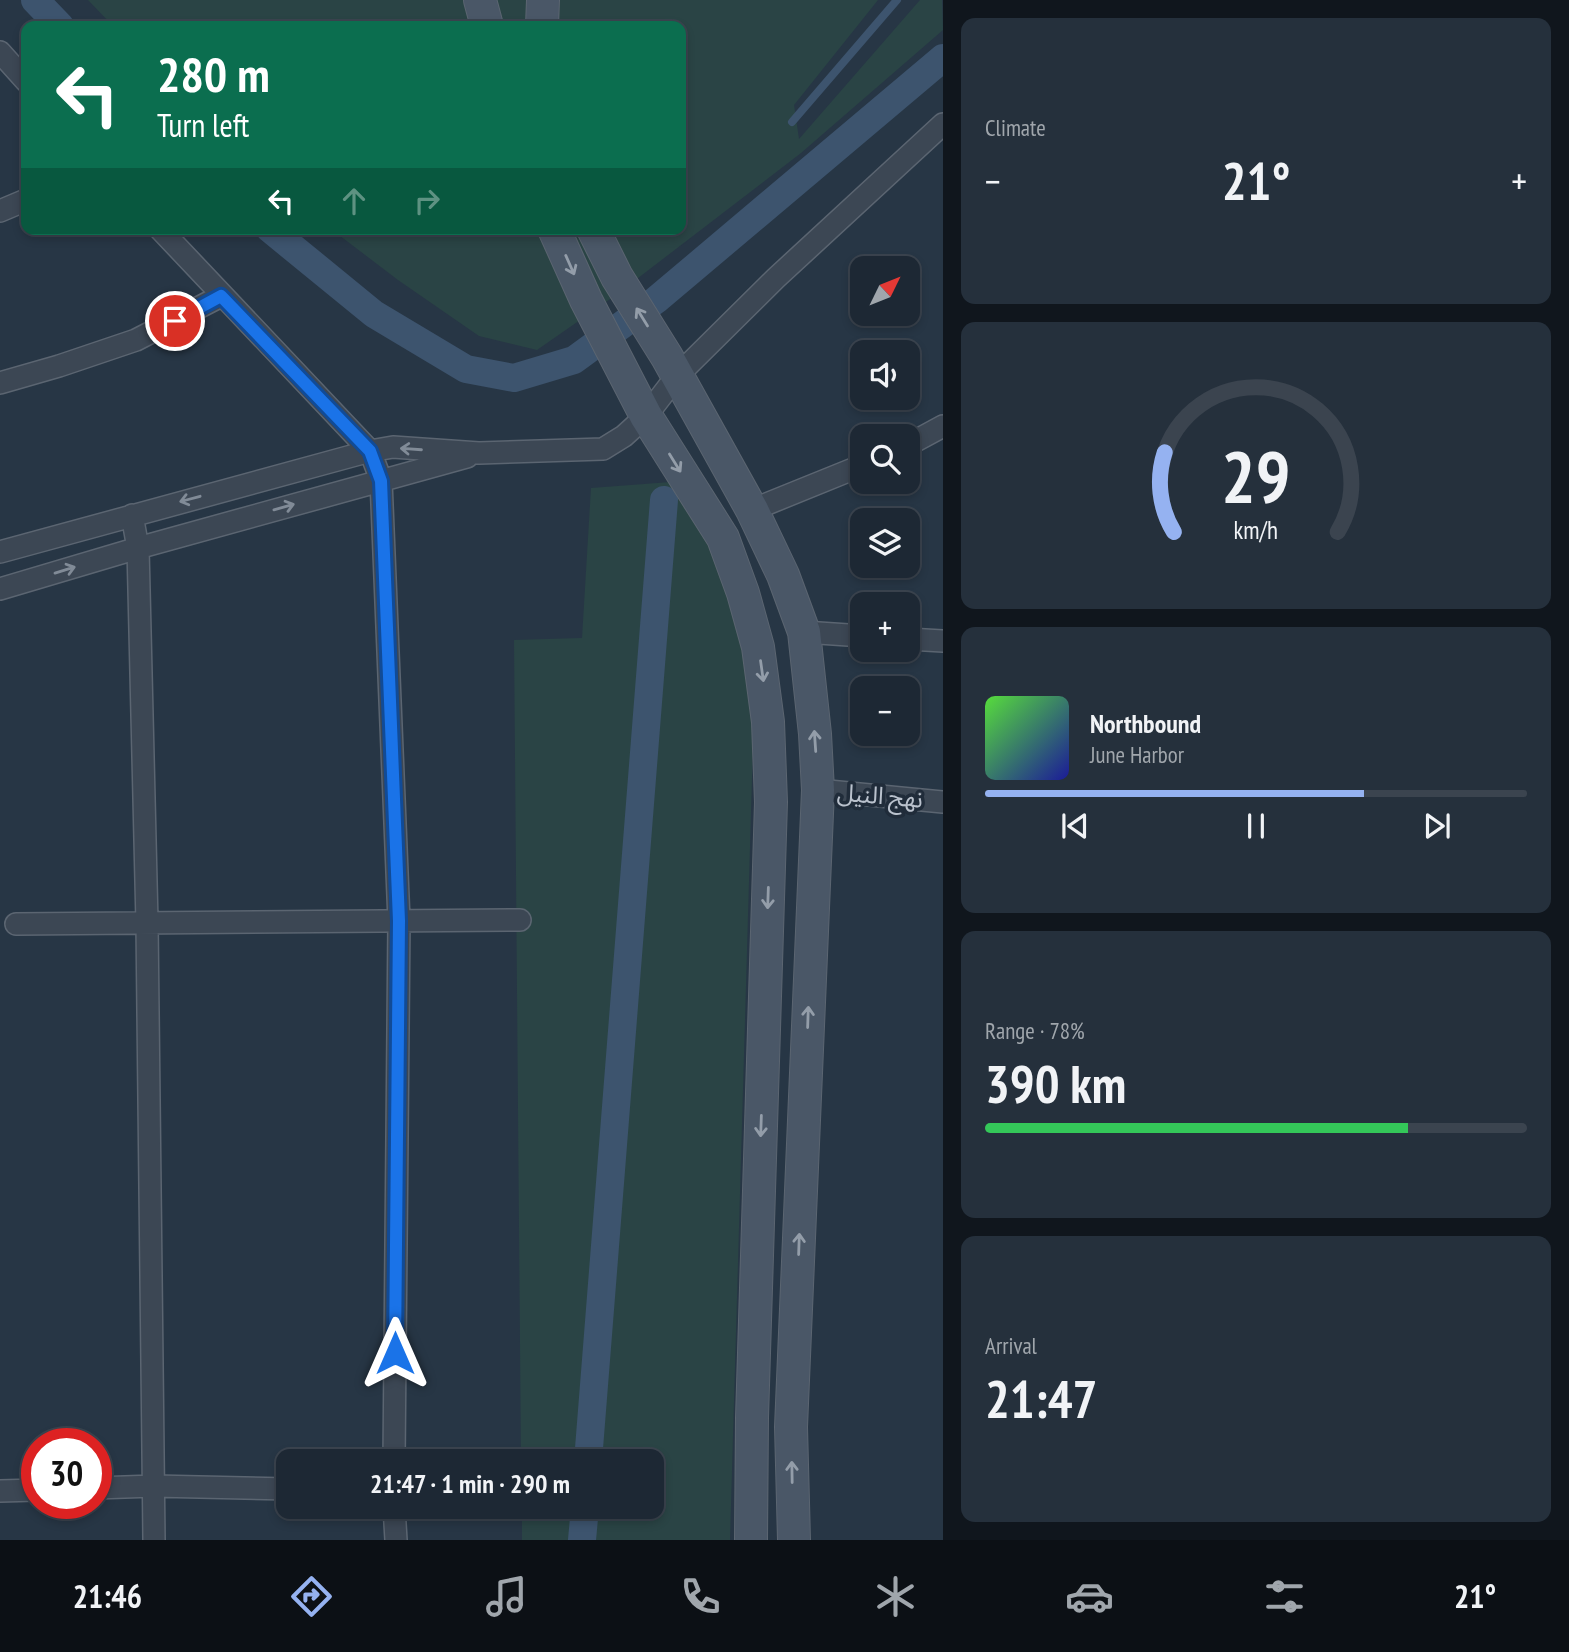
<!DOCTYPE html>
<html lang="en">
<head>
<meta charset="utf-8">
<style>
  body { margin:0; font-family:"PT Sans Narrow","Noto Sans Arabic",sans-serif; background:#25303c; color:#f1f3f6; height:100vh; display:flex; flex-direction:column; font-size:26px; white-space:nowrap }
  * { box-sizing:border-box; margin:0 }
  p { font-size:23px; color:#a0a6ac }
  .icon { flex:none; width:38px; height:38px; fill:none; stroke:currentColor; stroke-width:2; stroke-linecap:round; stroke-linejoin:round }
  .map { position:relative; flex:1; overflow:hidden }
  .panel { display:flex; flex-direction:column; gap:18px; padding:18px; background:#10161d; width:626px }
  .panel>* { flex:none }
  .hud { position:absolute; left:21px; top:21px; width:665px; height:214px; border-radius:14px; box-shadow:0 4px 10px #0003,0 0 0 2px #3b444f; background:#0b6e4f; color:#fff; overflow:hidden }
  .needle { width:46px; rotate:47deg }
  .controls { position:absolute; left:850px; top:256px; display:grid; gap:14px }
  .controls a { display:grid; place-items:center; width:70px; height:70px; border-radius:14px; background:#1d2834; box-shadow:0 4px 10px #0003,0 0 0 2px #3b444f; font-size:35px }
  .speed { position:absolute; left:21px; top:1428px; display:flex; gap:14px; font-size:35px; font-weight:700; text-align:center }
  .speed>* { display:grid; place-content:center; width:91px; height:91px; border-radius:50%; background:#1d2834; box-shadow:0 4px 10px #0003,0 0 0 2px #3b444f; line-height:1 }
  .speed .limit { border:10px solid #d22; background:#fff; color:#111 }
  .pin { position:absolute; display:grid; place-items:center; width:60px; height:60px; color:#fff; margin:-30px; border:4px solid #fff; border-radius:50%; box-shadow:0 2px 7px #0007 }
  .me { position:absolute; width:77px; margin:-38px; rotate:0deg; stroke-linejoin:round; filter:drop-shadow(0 0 5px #0008) }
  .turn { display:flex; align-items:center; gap:24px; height:147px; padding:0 21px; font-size:32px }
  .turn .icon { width:91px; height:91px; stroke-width:2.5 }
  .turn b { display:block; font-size:49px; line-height:60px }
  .lanes { display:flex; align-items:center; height:66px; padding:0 21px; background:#0003; justify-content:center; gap:35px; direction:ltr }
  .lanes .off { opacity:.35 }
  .big { font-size:52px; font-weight:700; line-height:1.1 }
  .panel .card { flex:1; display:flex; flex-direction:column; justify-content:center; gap:10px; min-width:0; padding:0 24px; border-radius:14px; background:#25303c }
  .panel .dial { align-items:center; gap:0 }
  .dial svg { height:182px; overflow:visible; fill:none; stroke:#3b444f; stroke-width:7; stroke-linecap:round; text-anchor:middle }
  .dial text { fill:#f1f3f6; stroke:none }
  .song { display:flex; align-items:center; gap:21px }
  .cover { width:84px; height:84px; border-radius:10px; background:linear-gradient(135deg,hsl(110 70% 55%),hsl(240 70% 35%)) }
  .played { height:7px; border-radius:4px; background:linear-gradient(90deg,#95b2f1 70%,#3b444f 70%) }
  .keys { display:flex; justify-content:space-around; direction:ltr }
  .heat { display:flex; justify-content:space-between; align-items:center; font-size:38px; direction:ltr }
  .charge { height:10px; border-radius:5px; background:linear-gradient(90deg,#34c759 78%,#3b444f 0) }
  .trip { position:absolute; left:276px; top:1449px; width:388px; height:70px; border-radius:14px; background:#1d2834; box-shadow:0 4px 10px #0003,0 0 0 2px #3b444f; font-weight:700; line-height:70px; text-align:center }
  .tab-bar { display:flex; height:112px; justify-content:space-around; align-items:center; background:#0c1015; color:#a0a6ac }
  .tab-bar .icon { width:49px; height:49px }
  .tab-bar .selected { color:#95b2f1 }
  .tab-bar b { font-size:32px; color:#f1f3f6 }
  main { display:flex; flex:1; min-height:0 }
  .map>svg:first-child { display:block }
  .green { fill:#2a4445 }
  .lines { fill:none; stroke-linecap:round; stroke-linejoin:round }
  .stream { stroke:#3d546e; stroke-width:8 }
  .canal { stroke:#3d546e; stroke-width:28 }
  .street-casing { stroke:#5b6571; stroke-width:24 }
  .secondary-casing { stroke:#5b6571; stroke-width:34 }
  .street { stroke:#3c4754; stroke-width:21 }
  .secondary { stroke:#4a5767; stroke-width:32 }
  .oneway { stroke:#939da9 }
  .oneway2 { stroke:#818b97 }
  .route-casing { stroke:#114b97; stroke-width:18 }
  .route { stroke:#1a73e8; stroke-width:12 }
  .labels { text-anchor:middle; stroke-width:7; stroke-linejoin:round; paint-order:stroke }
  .street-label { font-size:24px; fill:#bac2cd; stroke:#202c3a }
</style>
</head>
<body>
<main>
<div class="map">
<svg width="943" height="1540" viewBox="0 0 943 1540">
  <rect width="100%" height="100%" fill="#273645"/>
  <path class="green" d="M88,0H878L794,105L799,139L920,0H942L943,30L801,153L616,295L537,350L479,336L398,280L331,229H681V26H113Z
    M684,481L729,589L754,708L730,1540H522V1507H653V1461H521L514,640L582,638L591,488Z"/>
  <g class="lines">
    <path class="stream" d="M792,122L897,0"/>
    <path class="canal" d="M35,0L60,26
      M270,229L374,314L466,369L514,378L574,360L656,300L943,58
      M588,1461L664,500
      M582,1540L585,1507"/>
    <g class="street-casing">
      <path id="street" d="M0,52L26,81
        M0,211L26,200
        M160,229L370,451L381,480L399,921L394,1461
        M0,383L59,366L136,340L221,296
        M908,445L943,426
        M752,510L863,465
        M132,515L138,548L147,923L154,1540
        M0,552L370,451L393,447L479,453L603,449L624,436L646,416L676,377L776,278L943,124
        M0,589L138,548L467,457
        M804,632L863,636
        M908,639L943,641
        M818,790L943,802
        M16,924L520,920
        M96,1488L154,1486L289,1489
        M0,1491L37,1490
        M394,1507L396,1540"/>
    </g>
    <g class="secondary-casing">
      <path id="secondary" d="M480,0L487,26
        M542,26L543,0
        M554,229L586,300L646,416L723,538L743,593L758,647L768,722L771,802L752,1418L751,1540
        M593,229L617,277L667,357L752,510L783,575L804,632L815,734L818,790L791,1427L794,1540"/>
    </g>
    <use href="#street" class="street"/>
    <use href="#secondary" class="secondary"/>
  </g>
  <defs><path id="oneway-shaft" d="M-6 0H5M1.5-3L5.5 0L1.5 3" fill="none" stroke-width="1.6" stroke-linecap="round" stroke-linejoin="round" transform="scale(1.75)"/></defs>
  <g class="oneway">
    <use href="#oneway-shaft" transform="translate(570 265) rotate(66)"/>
    <use href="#oneway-shaft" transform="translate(642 317) rotate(-122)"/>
    <use href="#oneway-shaft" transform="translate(675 463) rotate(58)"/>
    <use href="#oneway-shaft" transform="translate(762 671) rotate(82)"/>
    <use href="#oneway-shaft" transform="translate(815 741) rotate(-94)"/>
    <use href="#oneway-shaft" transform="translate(768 898) rotate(92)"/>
    <use href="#oneway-shaft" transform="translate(808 1017) rotate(-88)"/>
    <use href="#oneway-shaft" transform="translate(761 1126) rotate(92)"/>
    <use href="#oneway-shaft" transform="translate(799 1244) rotate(-88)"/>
    <use href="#oneway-shaft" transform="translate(792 1472) rotate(-91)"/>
  </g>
  <g class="oneway2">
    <use href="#oneway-shaft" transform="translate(411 449) rotate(-176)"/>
    <use href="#oneway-shaft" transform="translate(190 499) rotate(165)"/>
    <use href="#oneway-shaft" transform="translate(284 507) rotate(-16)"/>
    <use href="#oneway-shaft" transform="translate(65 570) rotate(-17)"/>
  </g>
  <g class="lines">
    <g class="route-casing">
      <path id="route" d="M175,321L221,296L370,451L381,481L399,921L395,1353"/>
    </g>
    <use href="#route" class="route"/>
  </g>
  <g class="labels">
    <g class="street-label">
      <text transform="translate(880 796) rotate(5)" y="8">نهج النيل</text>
    </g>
  </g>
</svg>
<div class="controls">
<a><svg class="needle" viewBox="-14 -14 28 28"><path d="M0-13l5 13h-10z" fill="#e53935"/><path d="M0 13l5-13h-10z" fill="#a0a6ac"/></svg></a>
<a><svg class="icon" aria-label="sound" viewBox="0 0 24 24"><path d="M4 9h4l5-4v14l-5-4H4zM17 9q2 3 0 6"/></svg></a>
<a><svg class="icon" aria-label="search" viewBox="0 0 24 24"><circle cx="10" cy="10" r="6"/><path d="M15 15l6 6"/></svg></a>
<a><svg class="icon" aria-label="layers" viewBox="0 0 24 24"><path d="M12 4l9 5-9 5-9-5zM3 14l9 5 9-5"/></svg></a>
<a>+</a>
<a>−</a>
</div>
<div class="speed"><div class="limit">30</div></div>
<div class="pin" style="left:175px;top:321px;background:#d93025"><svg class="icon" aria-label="arrive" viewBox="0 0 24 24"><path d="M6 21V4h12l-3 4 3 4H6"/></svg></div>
<svg class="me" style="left:395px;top:1353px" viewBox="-20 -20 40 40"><path d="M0-17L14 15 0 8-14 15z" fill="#1a73e8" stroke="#fff" stroke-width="4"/></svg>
<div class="trip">21:47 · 1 min · 290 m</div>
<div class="hud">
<div class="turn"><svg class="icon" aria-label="left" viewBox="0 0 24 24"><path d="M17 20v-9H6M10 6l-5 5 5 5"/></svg><div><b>280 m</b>Turn left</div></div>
<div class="lanes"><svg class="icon" aria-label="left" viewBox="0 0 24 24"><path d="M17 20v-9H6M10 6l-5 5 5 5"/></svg><svg class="icon off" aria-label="ahead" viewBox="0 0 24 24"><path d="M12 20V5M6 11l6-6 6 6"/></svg><svg class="icon off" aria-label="right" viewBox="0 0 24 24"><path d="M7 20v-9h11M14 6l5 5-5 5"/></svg></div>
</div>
</div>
<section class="panel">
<div class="card"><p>Climate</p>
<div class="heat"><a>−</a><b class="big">21°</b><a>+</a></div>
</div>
<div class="card dial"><svg viewBox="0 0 100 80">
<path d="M14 69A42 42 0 1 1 86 69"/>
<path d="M14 69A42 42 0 0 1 10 34" stroke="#95b2f1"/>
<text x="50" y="56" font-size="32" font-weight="700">29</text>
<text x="50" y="72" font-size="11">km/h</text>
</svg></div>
<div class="card">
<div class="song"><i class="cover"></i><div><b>Northbound</b><p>June Harbor</p></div></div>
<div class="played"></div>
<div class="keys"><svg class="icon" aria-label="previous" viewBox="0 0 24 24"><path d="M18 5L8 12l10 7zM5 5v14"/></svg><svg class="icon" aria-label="pause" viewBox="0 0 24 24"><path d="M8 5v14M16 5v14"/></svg><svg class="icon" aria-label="next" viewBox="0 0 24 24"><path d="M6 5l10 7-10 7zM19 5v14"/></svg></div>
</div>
<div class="card"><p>Range · 78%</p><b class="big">390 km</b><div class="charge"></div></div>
<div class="card"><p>Arrival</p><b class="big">21:47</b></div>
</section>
</main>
<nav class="tab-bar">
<b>21:46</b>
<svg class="icon selected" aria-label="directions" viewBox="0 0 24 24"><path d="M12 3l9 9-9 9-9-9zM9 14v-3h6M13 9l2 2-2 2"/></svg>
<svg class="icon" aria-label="music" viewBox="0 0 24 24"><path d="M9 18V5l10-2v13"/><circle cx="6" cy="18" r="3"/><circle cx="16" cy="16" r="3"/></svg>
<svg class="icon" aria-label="phone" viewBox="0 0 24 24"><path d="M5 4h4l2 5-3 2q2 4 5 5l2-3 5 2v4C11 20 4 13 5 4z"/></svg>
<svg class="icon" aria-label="climate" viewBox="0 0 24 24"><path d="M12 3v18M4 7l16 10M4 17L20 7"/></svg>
<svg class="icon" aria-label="car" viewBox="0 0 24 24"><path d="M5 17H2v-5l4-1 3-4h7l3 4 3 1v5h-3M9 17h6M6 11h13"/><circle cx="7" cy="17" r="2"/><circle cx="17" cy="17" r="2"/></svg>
<svg class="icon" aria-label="filters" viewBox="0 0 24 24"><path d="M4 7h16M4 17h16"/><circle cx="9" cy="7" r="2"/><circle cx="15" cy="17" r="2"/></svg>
<b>21°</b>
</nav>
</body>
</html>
